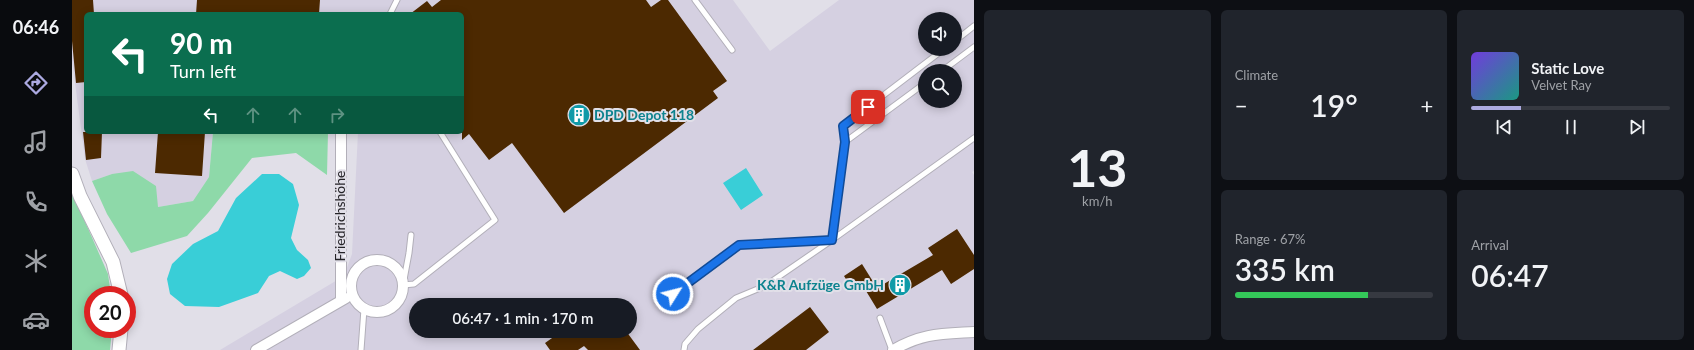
<!DOCTYPE html>
<html lang="en">
<head>
<meta charset="utf-8">
<style>
  body { margin:0; font-family:Lato,sans-serif; background:#20242c; color:#f1f3f6; height:100vh; display:flex; flex-direction:column; font-size:15px; white-space:nowrap }
  * { box-sizing:border-box; margin:0 }
  p { font-size:13px; color:#9ea1a6 }
  .icon { flex:none; width:22px; height:22px; fill:none; stroke:currentColor; stroke-width:2; stroke-linecap:round; stroke-linejoin:round }
  .map { position:relative; flex:1; overflow:hidden }
  .side { display:flex; flex-direction:column; gap:10px; padding:10px; background:#0d0f14; width:720px }
  .side>* { flex:none }
  .hud { position:absolute; left:12px; top:12px; width:380px; height:122px; border-radius:6px; box-shadow:0 2px 10px #0003; background:#0b6e4f; color:#fff; overflow:hidden }
  .tools { position:absolute; left:846px; top:12px; display:grid; gap:8px }
  .tools a { display:grid; place-items:center; width:44px; height:44px; border-radius:50%; background:#171b24; box-shadow:0 2px 10px #0003; font-size:20px }
  .speed { position:absolute; left:12px; top:286px; display:flex; gap:8px; font-size:20px; font-weight:700; text-align:center }
  .speed>* { display:grid; place-content:center; width:52px; height:52px; border-radius:50%; background:#171b24; box-shadow:0 2px 10px #0003; line-height:1 }
  .speed .limit { border:6px solid #d22; background:#fff; color:#111 }
  .pin { position:absolute; display:grid; place-items:center; width:34px; height:34px; color:#fff; margin:-17px; border-radius:8px; box-shadow:0 2px 6px #0006 }
  .me { position:absolute; width:44px; margin:-22px; rotate:54deg; stroke-linejoin:round; filter:drop-shadow(0 0 3px #0008) }
  .turn { display:flex; align-items:center; gap:14px; height:84px; padding:0 20px; font-size:18px }
  .turn .icon { width:52px; height:52px; stroke-width:2.5 }
  .turn b { display:block; font-size:28px; line-height:34px }
  .lanes { display:flex; align-items:center; height:38px; padding:0 20px; background:#0003; justify-content:center; gap:20px; direction:ltr }
  .lanes .off { opacity:.35 }
  .big { font-size:30px; font-weight:600; line-height:1.1 }
  .side .card { flex:1; display:flex; flex-direction:column; justify-content:center; gap:6px; min-width:0; padding:0 14px; border-radius:6px; background:#20242c }
  .side .dial { align-items:center; gap:0 }
  .dial b { font-size:52px; line-height:1 }
  .song { display:flex; align-items:center; gap:12px }
  .cover { width:48px; height:48px; border-radius:6px; background:linear-gradient(135deg,hsl(260 70% 55%),hsl(170 70% 35%)) }
  .played { height:4px; border-radius:2px; background:linear-gradient(90deg,#acaae1 25%,#363941 25%) }
  .keys { display:flex; justify-content:space-around; direction:ltr }
  .heat { display:flex; justify-content:space-between; align-items:center; font-size:22px; direction:ltr }
  .charge { height:6px; border-radius:3px; background:linear-gradient(90deg,#34c759 67%,#363941 0) }
  .side .tiles { flex:1; display:grid; gap:10px; grid-template-columns:repeat(3,1fr) }
  .card:first-child { grid-row:span 2 }
  .trip { position:absolute; left:337px; top:298px; width:228px; height:40px; border-radius:20px; background:#171b24; box-shadow:0 2px 10px #0003; font-weight:600; line-height:40px; text-align:center }
  main { display:flex; flex:1; min-height:0 }
  .tabs { display:flex; flex-direction:column; width:72px; justify-content:space-around; align-items:center; background:#090b0e; color:#9ea1a6 }
  .tabs .icon { width:28px; height:28px }
  .tabs .current { color:#acaae1 }
  .tabs b { font-size:18px; color:#f1f3f6 }
  .map>svg:first-child { display:block }
  .built { fill:#d5d0e1; fill-rule:evenodd }
  .green { fill:#8ed9a9 }
  .water { fill:#39ced7 }
  .building { fill:#4c2901 }
  .lines { fill:none; stroke-linecap:round; stroke-linejoin:round }
  .service-casing { stroke:#b2afb9; stroke-width:7 }
  .minor-casing { stroke:#b2afb9; stroke-width:12 }
  .tertiary-casing { stroke:#b2afb9; stroke-width:15 }
  .service { stroke:#fff; stroke-width:5 }
  .minor { stroke:#fff; stroke-width:10 }
  .tertiary { stroke:#fff; stroke-width:13 }
  .route-casing { stroke:#114b97; stroke-width:10 }
  .route { stroke:#1a73e8; stroke-width:7 }
  .labels { text-anchor:middle; stroke-width:4; stroke-linejoin:round; paint-order:stroke }
  .culture-label { font-size:14px; font-weight:bold; fill:#0d838f; stroke:#e1dfe8; text-anchor:start }
  .street-label { font-size:14px; fill:#242327; stroke:#e1dfe8 }
</style>
</head>
<body>
<main>
<nav class="tabs">
<b>06:46</b>
<svg class="icon current" aria-label="directions" viewBox="0 0 24 24"><path d="M12 3l9 9-9 9-9-9zM9 14v-3h6M13 9l2 2-2 2"/></svg>
<svg class="icon" aria-label="music" viewBox="0 0 24 24"><path d="M9 18V5l10-2v13"/><circle cx="6" cy="18" r="3"/><circle cx="16" cy="16" r="3"/></svg>
<svg class="icon" aria-label="phone" viewBox="0 0 24 24"><path d="M5 4h4l2 5-3 2q2 4 5 5l2-3 5 2v4C11 20 4 13 5 4z"/></svg>
<svg class="icon" aria-label="climate" viewBox="0 0 24 24"><path d="M12 3v18M4 7l16 10M4 17L20 7"/></svg>
<svg class="icon" aria-label="car" viewBox="0 0 24 24"><path d="M5 17H2v-5l4-1 3-4h7l3 4 3 1v5h-3M9 17h6M6 11h13"/><circle cx="7" cy="17" r="2"/><circle cx="17" cy="17" r="2"/></svg>
</nav>
<div class="map">
<svg width="902" height="350" viewBox="0 0 902 350">
  <rect width="100%" height="100%" fill="#e1dfe8"/>
  <path class="built" d="M0,0H661L698,51L767,0H902V171L900,172L902,175V350H148L272,276L280,254L286,132H390V14H14V132H141L137,177L121,201L86,207L40,174L20,181L13,159L0,60ZM853,19H883V49H853ZM853,71H883V101H853ZM344,305H558V331H344Z"/>
  <path class="green" d="M141,132H256L255,175L224,153L180,158L136,213L115,236L59,253L35,214L20,181L40,174L61,171L84,186L86,207L121,201L137,177Z
    M0,192L36,274L39,295H21V329H40L38,350H0Z"/>
  <path class="water" d="M674,168L691,195L669,210L651,183Z
    M190,174H207L221,184L227,205L219,238L225,250L236,260L239,268L232,276L225,279L208,271L197,276L186,293L147,307L113,306L98,294L95,279L100,264L121,244L146,231L164,198Z"/>
  <path class="building" d="M0,0H21L22,14H14V82L4,83L0,41Z
    M125,0H248L247,14H124Z
    M369,0H574L579,7L589,0H596L655,81L641,91L646,98L492,213L440,143L417,160L397,134L390,140V14H338L355,1L360,7Z
    M11,132H30L29,158L14,160Z
    M86,132H133L130,176L83,173Z
    M885,229L902,255V269L879,284L870,270L805,309L788,281L779,287L772,276L790,264L805,288L861,255L856,248Z
    M738,307L757,332L734,350H681Z
    M490,331H554L568,350H516L512,346L506,350H478L473,343Z"/>
  <g class="lines">
    <g class="service-casing">
      <path id="service" d="M623,0L660,50
        M318,14L325,0
        M883,41L902,26
        M870,71L902,47
        M773,142L853,83
        M339,235L337,253L331,285L342,284L423,220L368,132
        M601,294L667,245L760,240L902,138
        M808,318L820,350
        M289,350L292,309
        M612,350L613,344L626,329L664,298L693,286L760,240L773,142L771,126L872,49"/>
    </g>
    <g class="minor-casing">
      <path id="minor" d="M269,132V300
        M279 286a26 26 0 1 1 52 0a26 26 0 1 1-52 0Z
        M184,350L274,298
        M821,350C851,333 869,334 902,332"/>
    </g>
    <g class="tertiary-casing">
      <path id="tertiary" d="M0,174L8,196L41,262L49,295
        M47,350L49,329"/>
    </g>
    <use href="#service" class="service"/>
    <use href="#minor" class="minor"/>
    <use href="#tertiary" class="tertiary"/>
  </g>
  <g class="lines">
    <g class="route-casing">
      <path id="route" d="M601,294L667,245L760,240L773,142L771,126L796,107"/>
    </g>
    <use href="#route" class="route"/>
  </g>
  <defs>
    <g id="building-disc" transform="scale(1.15)"><circle r="9.5" fill="#0f9aa8" stroke="#e1dfe8"/><path d="M-4-6H4V6H1V3H-1V6H-4ZM-2.5-4.3h1.7v1.8h-1.7ZM.8-4.3h1.7v1.8H.8ZM-2.5-1h1.7V.8h-1.7ZM.8-1h1.7V.8H.8Z" fill="#fff"/></g>
  </defs>
  <g fill-rule="evenodd">
    <use href="#building-disc" x="507" y="115"/>
    <use href="#building-disc" x="828" y="285"/>
  </g>
  <g class="labels">
    <g class="culture-label">
      <text x="522" y="120">DPD Depot 118</text>
      <text x="812" y="290" text-anchor="end">K&amp;R Aufzüge GmbH</text>
    </g>
    <g class="street-label">
      <text transform="translate(268 216) rotate(-90)" y="5">Friedrichshöhe</text>
    </g>
  </g>
</svg>
<div class="tools">
<a><svg class="icon" aria-label="sound" viewBox="0 0 24 24"><path d="M4 9h4l5-4v14l-5-4H4zM17 9q2 3 0 6"/></svg></a>
<a><svg class="icon" aria-label="search" viewBox="0 0 24 24"><circle cx="10" cy="10" r="6"/><path d="M15 15l6 6"/></svg></a>
</div>
<div class="speed"><div class="limit">20</div></div>
<div class="pin" style="left:796px;top:107px;background:#d93025"><svg class="icon" aria-label="arrive" viewBox="0 0 24 24"><path d="M6 21V4h12l-3 4 3 4H6"/></svg></div>
<svg class="me" style="left:601px;top:294px" viewBox="-20 -20 40 40"><circle r="17" fill="#1a73e8" stroke="#fff" stroke-width="3"/><path d="M0-11L8 9 0 5-8 9z" fill="#fff"/></svg>
<div class="trip">06:47 · 1 min · 170 m</div>
<div class="hud">
<div class="turn"><svg class="icon" aria-label="left" viewBox="0 0 24 24"><path d="M17 20v-9H6M10 6l-5 5 5 5"/></svg><div><b>90 m</b>Turn left</div></div>
<div class="lanes"><svg class="icon" aria-label="left" viewBox="0 0 24 24"><path d="M17 20v-9H6M10 6l-5 5 5 5"/></svg><svg class="icon off" aria-label="ahead" viewBox="0 0 24 24"><path d="M12 20V5M6 11l6-6 6 6"/></svg><svg class="icon off" aria-label="ahead" viewBox="0 0 24 24"><path d="M12 20V5M6 11l6-6 6 6"/></svg><svg class="icon off" aria-label="right" viewBox="0 0 24 24"><path d="M7 20v-9h11M14 6l5 5-5 5"/></svg></div>
</div>
</div>
<section class="side">
<div class="tiles">
<div class="card dial"><b>13</b><p>km/h</p></div>
<div class="card"><p>Climate</p>
<div class="heat"><a>−</a><b class="big">19°</b><a>+</a></div>
</div>
<div class="card">
<div class="song"><i class="cover"></i><div><b>Static Love</b><p>Velvet Ray</p></div></div>
<div class="played"></div>
<div class="keys"><svg class="icon" aria-label="previous" viewBox="0 0 24 24"><path d="M18 5L8 12l10 7zM5 5v14"/></svg><svg class="icon" aria-label="pause" viewBox="0 0 24 24"><path d="M8 5v14M16 5v14"/></svg><svg class="icon" aria-label="next" viewBox="0 0 24 24"><path d="M6 5l10 7-10 7zM19 5v14"/></svg></div>
</div>
<div class="card"><p>Range · 67%</p><b class="big">335 km</b><div class="charge"></div></div>
<div class="card"><p>Arrival</p><b class="big">06:47</b></div>
</div>
</section>
</main>
</body>
</html>
